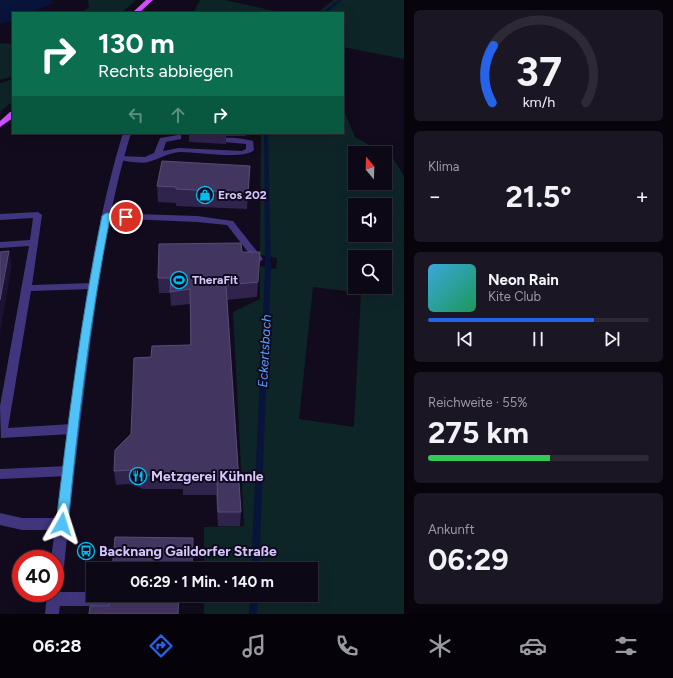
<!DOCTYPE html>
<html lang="de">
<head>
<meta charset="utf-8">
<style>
  body { margin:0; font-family:Figtree,sans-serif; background:#1b1623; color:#f1f3f6; height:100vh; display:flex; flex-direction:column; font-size:15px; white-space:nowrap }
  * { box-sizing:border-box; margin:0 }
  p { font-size:13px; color:#9a9aa1 }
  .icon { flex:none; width:22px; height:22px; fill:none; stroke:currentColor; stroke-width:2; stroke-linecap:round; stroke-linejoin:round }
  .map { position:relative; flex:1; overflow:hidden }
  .panel { display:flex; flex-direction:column; gap:10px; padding:10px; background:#07040c; width:269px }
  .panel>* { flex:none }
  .banner { position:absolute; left:12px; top:12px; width:332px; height:122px; border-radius:0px; box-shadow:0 4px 16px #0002,0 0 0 1px #2d2935; background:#0b6e4f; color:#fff; overflow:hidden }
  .needle { width:26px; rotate:341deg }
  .controls { position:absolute; left:348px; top:146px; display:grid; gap:8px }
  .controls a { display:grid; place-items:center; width:44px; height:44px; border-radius:0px; background:#0d0816; box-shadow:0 4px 16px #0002,0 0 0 1px #2d2935; font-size:20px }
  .speed { position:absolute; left:12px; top:550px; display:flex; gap:8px; font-size:20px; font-weight:700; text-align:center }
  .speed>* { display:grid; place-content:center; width:52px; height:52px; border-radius:50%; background:#0d0816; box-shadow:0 4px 16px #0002,0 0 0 1px #2d2935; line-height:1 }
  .speed .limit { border:6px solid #d22; background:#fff; color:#111 }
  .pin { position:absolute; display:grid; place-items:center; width:34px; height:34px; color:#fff; margin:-17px; border:2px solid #fff; border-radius:50%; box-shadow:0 1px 4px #0007 }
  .me { position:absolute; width:44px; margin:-22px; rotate:6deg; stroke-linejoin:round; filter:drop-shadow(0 0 3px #0008) }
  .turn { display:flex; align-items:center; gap:14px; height:84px; padding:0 20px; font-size:18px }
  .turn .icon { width:52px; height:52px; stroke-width:2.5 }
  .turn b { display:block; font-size:28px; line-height:34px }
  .lanes { display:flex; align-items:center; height:38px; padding:0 20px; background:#0003; justify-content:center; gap:20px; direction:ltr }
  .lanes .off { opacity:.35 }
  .big { font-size:30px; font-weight:700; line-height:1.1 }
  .panel .card { flex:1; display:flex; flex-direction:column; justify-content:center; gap:6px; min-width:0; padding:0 14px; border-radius:6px; background:#1b1623 }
  .panel .dial { align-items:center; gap:0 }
  .dial svg { height:104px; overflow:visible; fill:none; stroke:#2d2935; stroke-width:7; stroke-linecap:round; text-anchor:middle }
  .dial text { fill:#f1f3f6; stroke:none }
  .song { display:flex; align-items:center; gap:12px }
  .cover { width:48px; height:48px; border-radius:6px; background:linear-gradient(135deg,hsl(200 70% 55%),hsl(150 70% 35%)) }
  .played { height:4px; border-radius:2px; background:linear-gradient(90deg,#2563eb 75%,#2d2935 75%) }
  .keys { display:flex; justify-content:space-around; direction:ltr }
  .heat { display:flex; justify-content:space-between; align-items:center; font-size:22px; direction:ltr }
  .charge { height:6px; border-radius:3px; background:linear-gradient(90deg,#34c759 55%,#2d2935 0) }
  .trip { position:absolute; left:86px; top:562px; width:232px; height:40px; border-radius:0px; background:#0d0816; box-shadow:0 4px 16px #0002,0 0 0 1px #2d2935; font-weight:700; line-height:40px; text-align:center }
  .tabs { display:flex; height:64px; justify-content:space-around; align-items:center; background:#050309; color:#9a9aa1 }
  .tabs .icon { width:28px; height:28px }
  .tabs .active { color:#2563eb }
  .tabs b { font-size:18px; color:#f1f3f6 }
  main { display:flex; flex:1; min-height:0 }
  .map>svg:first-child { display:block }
  .green { fill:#0e2527; fill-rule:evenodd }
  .water { fill:#08143a }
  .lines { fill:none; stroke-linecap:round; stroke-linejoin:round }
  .stream { fill:#08143a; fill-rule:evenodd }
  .service { fill:#41367d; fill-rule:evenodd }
  .tertiary { fill:#41367d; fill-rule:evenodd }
  .primary { fill:#d24fff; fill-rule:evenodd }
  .wall { fill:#30234c }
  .shaded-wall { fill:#1c1231 }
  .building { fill:#42355f; stroke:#594c78 }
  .route { fill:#4fc3f7; stroke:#337fa1 }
  .labels { text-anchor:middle; stroke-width:4; stroke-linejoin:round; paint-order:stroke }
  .poi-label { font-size:12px; font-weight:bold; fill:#d4c8ff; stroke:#110b1d; text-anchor:start }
  .water-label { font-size:13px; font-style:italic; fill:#569dff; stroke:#110b1d }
  .near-poi-label { font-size:14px; font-weight:bold; fill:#d4c8ff; stroke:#110b1d; text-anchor:start }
</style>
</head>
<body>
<main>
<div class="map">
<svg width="404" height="614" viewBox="0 0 404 614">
  <rect width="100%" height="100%" fill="#110b1d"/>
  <path class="green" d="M88,0H136L121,13H82L89,7Z
    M200,0H225L283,13H193Z
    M334,0H404V59L343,47V13H317Z
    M0,43L13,44V76L0,80Z
    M13,79V101L0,112V83Z
    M343,109L355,137L384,153H355V183H385V154L393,158L404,176V614H204V595H311V569H204V527L244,526L233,312L260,299V266L276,269L277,258L260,255L261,133H343ZM355,205H385V235H355ZM355,257H385V287H355ZM313,287L361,293L354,427L299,419Z"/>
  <path class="water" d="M0,0H51L54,3L30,13H13V21L0,24Z"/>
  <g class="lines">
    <path class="stream" d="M338,0H342L326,13H322Z
      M264,133H268L271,268L259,569H251L265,268Z
      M250,595H258L257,614H249Z"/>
    <path class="service" d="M178,135H181V139L166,142L163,151L179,148L242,151L246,149V144L224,142V138C234,137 244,139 253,141L254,150C244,160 197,152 181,152C167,153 160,159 148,162C143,164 119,161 115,158L119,156L145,157L154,153L160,138Z
      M38,212L42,215L32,285L92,283L97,286L92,289L31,291L8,428L72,424L76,426L78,429L76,432L72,434L1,438L0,406L29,246L0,248V242L30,240L33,218L0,220V214Z
      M106,213L197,216L233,221L263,259L261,261H255L227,225L197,222L103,218L102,216Z
      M68,466L72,467L74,471L72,475L68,476L0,479V469Z
      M0,513L22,518H62L67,520L68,524L67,528L62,530H22L0,525Z
      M55,592H93V595H116L118,599L116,604L111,606H54L49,604L47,599L49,594Z"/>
    <path class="tertiary" d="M123,133H131C109,205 99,278 89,353C79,430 70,508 62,585L59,590L61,593L59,614H45L47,593H55V559H51C60,490 69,421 78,352C89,278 101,205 123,133Z"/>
    <path class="primary" d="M146,0H153L139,13H132Z
      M10,112H13V118L0,127V121Z"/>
  </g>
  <path class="wall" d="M189,133H246L245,136H226V144L189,142Z
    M250,166L247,209L176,206V203L158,202L157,186Z
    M242,252H260L257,297L227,300L241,512L240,526H218L216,495H183V489H143L130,484L116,485L114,471L131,434L151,357L190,345V304L171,306L170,293H159L158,278Z"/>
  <path class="shaded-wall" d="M9,251L12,265L0,333V300Z
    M179,595V614H178Z"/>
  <path class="building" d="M162,161L250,166L248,193L176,189V187L157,186Z
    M241,243L242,252H260L258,282L226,285L241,512H218L217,481H183V475H141L129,470L114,471L115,450L131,434L134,358L151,357L152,346L191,345L190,289L170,292L171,278H158L159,244Z
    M9,251L0,300V252Z
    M115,537L193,538L192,569H112Z
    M117,595H179L178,614H89L90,606H109V600L115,598Z"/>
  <path class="route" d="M106,213L126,214L130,217L126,219L110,218C90,319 78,421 68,524L66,528L62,529L58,528L56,524C68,421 81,318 102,216Z"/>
  <defs>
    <g id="shop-ring" transform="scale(0.9)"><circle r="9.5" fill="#110b1d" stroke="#00bef3" stroke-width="1.5"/><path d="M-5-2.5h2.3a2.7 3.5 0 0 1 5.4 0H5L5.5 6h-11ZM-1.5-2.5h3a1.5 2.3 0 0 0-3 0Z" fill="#00bef3"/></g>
    <g id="stadium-ring" transform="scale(0.9)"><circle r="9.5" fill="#110b1d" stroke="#00bef3" stroke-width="1.5"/><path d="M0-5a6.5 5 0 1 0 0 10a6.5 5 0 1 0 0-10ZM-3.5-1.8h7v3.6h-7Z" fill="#00bef3"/></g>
    <g id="restaurant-ring" transform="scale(0.9)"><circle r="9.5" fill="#110b1d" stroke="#00bef3" stroke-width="1.5"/><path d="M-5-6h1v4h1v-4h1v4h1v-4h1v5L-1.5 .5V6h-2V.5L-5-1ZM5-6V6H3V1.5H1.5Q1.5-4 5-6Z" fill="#00bef3"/></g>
    <g id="bus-ring" transform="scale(0.9)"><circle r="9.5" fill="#110b1d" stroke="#00bef3" stroke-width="1.5"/><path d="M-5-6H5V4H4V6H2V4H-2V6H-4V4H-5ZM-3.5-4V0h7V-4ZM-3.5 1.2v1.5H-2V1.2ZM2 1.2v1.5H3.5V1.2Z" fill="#00bef3"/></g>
  </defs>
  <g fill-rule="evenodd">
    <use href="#shop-ring" x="205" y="195"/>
    <use href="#stadium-ring" x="179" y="280"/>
    <use href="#restaurant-ring" x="138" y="476"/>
    <use href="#bus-ring" x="86" y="551"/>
  </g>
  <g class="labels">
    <g class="poi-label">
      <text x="218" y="199">Eros 202</text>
      <text x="192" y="284">TheraFit</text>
    </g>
    <g class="water-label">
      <text transform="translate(264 351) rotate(-87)" y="5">Eckertsbach</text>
    </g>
    <g class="near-poi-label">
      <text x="151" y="481">Metzgerei Kühnle</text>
      <text x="99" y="556">Backnang Gaildorfer Straße</text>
    </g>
  </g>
</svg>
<div class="controls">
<a><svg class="needle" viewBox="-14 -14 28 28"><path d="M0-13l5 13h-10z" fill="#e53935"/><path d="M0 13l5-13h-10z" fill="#9a9aa1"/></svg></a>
<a><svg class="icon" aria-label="sound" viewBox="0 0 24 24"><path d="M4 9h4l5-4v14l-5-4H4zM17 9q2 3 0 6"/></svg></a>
<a><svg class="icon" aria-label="search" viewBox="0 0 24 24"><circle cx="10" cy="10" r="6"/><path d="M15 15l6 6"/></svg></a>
</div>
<div class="speed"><div class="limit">40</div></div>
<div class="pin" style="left:126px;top:217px;background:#d93025"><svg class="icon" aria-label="arrive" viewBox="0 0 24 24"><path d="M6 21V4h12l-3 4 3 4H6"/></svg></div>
<svg class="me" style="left:62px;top:524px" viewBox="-20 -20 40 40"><path d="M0-17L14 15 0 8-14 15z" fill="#4fc3f7" stroke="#fff" stroke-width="4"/></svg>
<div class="trip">06:29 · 1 Min. · 140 m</div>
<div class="banner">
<div class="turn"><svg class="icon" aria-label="right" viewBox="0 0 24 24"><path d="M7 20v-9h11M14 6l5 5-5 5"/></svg><div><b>130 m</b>Rechts abbiegen</div></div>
<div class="lanes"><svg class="icon off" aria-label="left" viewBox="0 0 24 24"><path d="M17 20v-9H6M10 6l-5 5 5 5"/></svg><svg class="icon off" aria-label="ahead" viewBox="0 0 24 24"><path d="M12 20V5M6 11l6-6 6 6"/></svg><svg class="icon" aria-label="right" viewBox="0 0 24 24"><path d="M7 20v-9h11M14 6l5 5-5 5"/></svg></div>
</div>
</div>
<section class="panel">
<div class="card dial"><svg viewBox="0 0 100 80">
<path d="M14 69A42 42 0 1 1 86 69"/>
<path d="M14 69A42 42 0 0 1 15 25" stroke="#2563eb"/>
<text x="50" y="56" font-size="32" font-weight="700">37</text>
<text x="50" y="72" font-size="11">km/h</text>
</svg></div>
<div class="card"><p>Klima</p>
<div class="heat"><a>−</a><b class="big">21.5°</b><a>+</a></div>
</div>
<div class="card">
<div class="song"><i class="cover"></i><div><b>Neon Rain</b><p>Kite Club</p></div></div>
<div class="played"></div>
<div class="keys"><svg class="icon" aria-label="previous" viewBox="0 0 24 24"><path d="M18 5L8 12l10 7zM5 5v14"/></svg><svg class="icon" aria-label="pause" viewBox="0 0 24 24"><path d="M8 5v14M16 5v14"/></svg><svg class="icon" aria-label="next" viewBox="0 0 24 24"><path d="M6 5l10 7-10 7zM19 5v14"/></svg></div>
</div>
<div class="card"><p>Reichweite · 55%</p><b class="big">275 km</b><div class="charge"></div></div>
<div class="card"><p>Ankunft</p><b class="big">06:29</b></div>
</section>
</main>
<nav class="tabs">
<b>06:28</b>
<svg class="icon active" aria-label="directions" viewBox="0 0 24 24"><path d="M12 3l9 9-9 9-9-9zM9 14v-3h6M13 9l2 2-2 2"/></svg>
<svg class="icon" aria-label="music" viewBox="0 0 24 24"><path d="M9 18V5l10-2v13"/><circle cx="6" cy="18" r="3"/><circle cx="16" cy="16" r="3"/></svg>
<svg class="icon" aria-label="phone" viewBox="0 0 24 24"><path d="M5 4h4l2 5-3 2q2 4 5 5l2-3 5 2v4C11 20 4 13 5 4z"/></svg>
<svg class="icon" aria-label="climate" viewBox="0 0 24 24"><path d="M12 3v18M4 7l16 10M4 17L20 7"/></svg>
<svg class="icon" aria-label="car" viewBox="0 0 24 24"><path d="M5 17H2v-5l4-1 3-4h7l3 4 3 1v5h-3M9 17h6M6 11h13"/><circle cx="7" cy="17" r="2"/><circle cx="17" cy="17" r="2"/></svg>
<svg class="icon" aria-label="filters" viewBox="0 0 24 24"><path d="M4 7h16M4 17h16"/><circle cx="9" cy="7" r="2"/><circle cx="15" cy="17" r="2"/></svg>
</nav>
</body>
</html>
